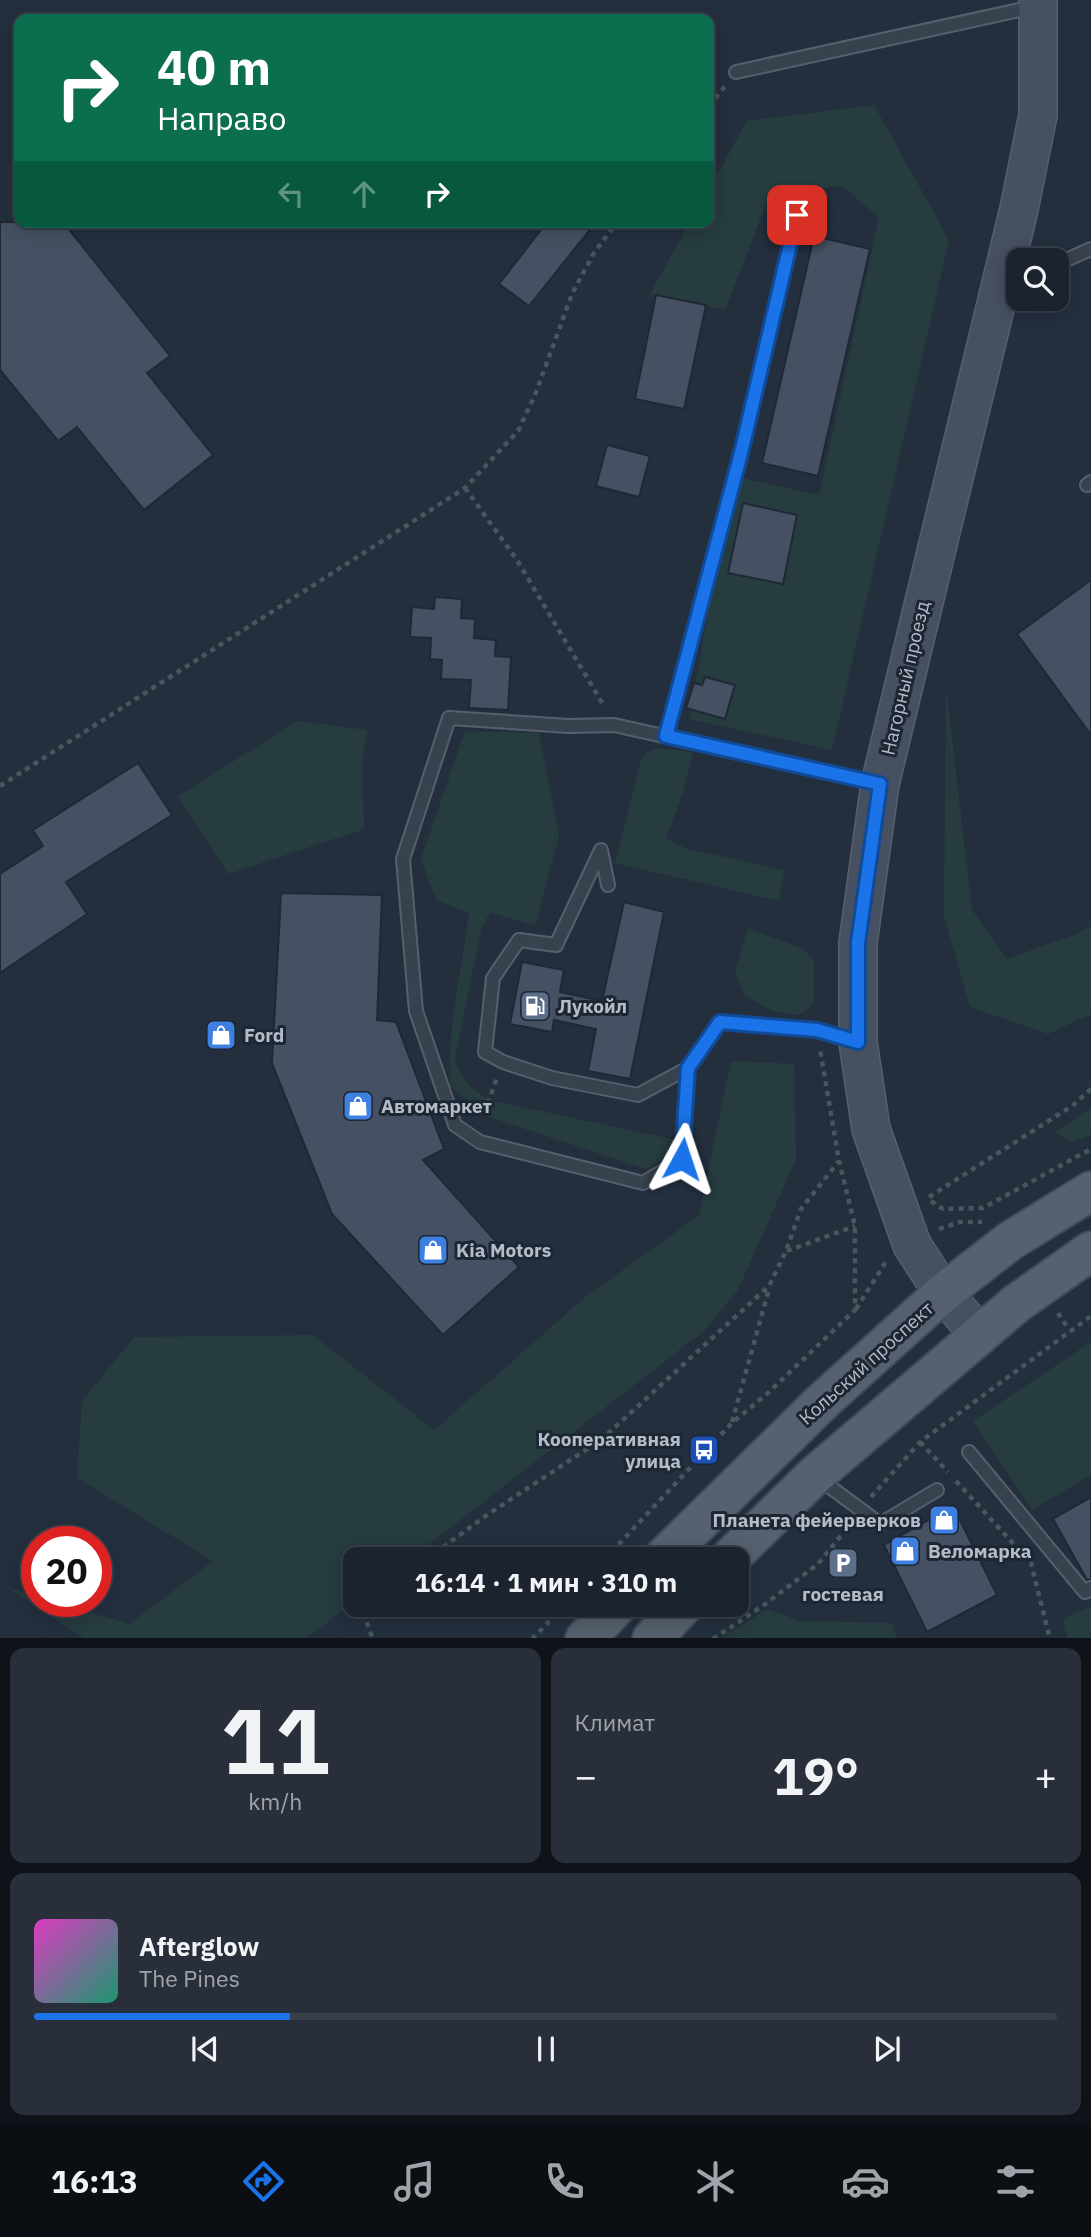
<!DOCTYPE html>
<html lang="ru">
<head>
<meta charset="utf-8">
<style>
  body { margin:0; font-family:"IBM Plex Sans",sans-serif; background:#282f3a; color:#f1f3f6; height:100vh; display:flex; flex-direction:column; font-size:26px; white-space:nowrap }
  * { box-sizing:border-box; margin:0 }
  p { font-size:23px; color:#a0a4aa }
  .icon { flex:none; width:38px; height:38px; fill:none; stroke:currentColor; stroke-width:2; stroke-linecap:round; stroke-linejoin:round }
  .map { position:relative; height:1638px; overflow:hidden }
  .side { display:flex; flex-direction:column; gap:10px; padding:10px; background:#0f1319; flex:1 }
  .side>* { flex:none }
  .banner { position:absolute; left:14px; top:14px; width:700px; height:214px; border-radius:14px; box-shadow:0 4px 18px #0003,0 0 0 2px #39404a; background:#0b6e4f; color:#fff; overflow:hidden }
  .fabs { position:absolute; left:1006px; top:248px; display:grid; gap:14px }
  .fabs a { display:grid; place-items:center; width:63px; height:63px; border-radius:14px; background:#1b232e; box-shadow:0 4px 18px #0003,0 0 0 2px #39404a; font-size:35px }
  .speed { position:absolute; left:21px; top:1526px; display:flex; gap:14px; font-size:35px; font-weight:700; text-align:center }
  .speed>* { display:grid; place-content:center; width:91px; height:91px; border-radius:50%; background:#1b232e; box-shadow:0 4px 18px #0003,0 0 0 2px #39404a; line-height:1 }
  .speed .limit { border:10px solid #d22; background:#fff; color:#111 }
  .pin { position:absolute; display:grid; place-items:center; width:60px; height:60px; color:#fff; margin:-30px; border-radius:14px; box-shadow:0 4px 10px #0006 }
  .me { position:absolute; width:77px; margin:-38px; rotate:5deg; stroke-linejoin:round; filter:drop-shadow(0 0 5px #0008) }
  .turn { display:flex; align-items:center; gap:24px; height:147px; padding:0 28px; font-size:32px }
  .turn .icon { width:91px; height:91px; stroke-width:2.5 }
  .turn b { display:block; font-size:49px; line-height:60px }
  .lanes { display:flex; align-items:center; height:66px; padding:0 28px; background:#0003; justify-content:center; gap:35px; direction:ltr }
  .lanes .off { opacity:.35 }
  .big { font-size:52px; font-weight:700; line-height:1.1 }
  .side .widget { flex:1; display:flex; flex-direction:column; justify-content:center; gap:10px; min-width:0; padding:0 24px; border-radius:14px; background:#282f3a }
  .side .dial { align-items:center; gap:0 }
  .dial b { font-size:91px; line-height:1 }
  .song { display:flex; align-items:center; gap:21px }
  .cover { width:84px; height:84px; border-radius:10px; background:linear-gradient(135deg,hsl(310 70% 55%),hsl(160 70% 35%)) }
  .played { height:7px; border-radius:4px; background:linear-gradient(90deg,#1a73e8 25%,#39404a 25%) }
  .keys { display:flex; justify-content:space-around; direction:ltr }
  .heat { display:flex; justify-content:space-between; align-items:center; font-size:38px; direction:ltr }
  .side .tiles { flex:1; display:grid; gap:10px; grid-template-columns:1fr 1fr }
  .widget:last-child { grid-column:span 2 }
  .trip { position:absolute; left:343px; top:1547px; width:406px; height:70px; border-radius:14px; background:#1b232e; box-shadow:0 4px 18px #0003,0 0 0 2px #39404a; font-weight:700; line-height:70px; text-align:center }
  .dock { display:flex; height:112px; justify-content:space-around; align-items:center; background:#0b0e12; color:#a0a4aa }
  .dock .icon { width:49px; height:49px }
  .dock .current { color:#1a73e8 }
  .dock b { font-size:32px; color:#f1f3f6 }
  .map>svg:first-child { display:block }
  .green { fill:#263c3f }
  .building { fill:#455162; stroke:#1f2835; stroke-width:2 }
  .lines { fill:none; stroke-linecap:round; stroke-linejoin:round }
  .service-casing { stroke:#565f6c; stroke-width:16 }
  .secondary-casing { stroke:#565f6c; stroke-width:40 }
  .primary-casing { stroke:#414a57; stroke-width:42 }
  .path { stroke:#44595c; stroke-width:4.5; stroke-dasharray:5 5; stroke-linecap:butt }
  .service { stroke:#38414e; stroke-width:12 }
  .secondary { stroke:#465061; stroke-width:37 }
  .primary { stroke:#56606e; stroke-width:38 }
  .route-casing { stroke:#114b97; stroke-width:18 }
  .route { stroke:#1a73e8; stroke-width:12 }
  .labels { text-anchor:middle; stroke-width:6; stroke-linejoin:round; paint-order:stroke }
  .street-label { font-size:19px; fill:#b4bcc9; stroke:#1d2633 }
  .poi-label { font-size:19px; font-weight:bold; fill:#b4bcc9; stroke:#1d2633; text-anchor:start }
</style>
</head>
<body>
<div class="map">
<svg width="1091" height="1639" viewBox="0 0 1091 1639">
  <rect width="100%" height="100%" fill="#242f3e"/>
  <path class="green" d="M874,105L949,240L832,750L689,719L732,476L819,495L879,217L841,185L769,197L725,310L650,294L690,222H709V189L747,121Z
    M946,687L972,910L1007,959L1074,935L1091,926V1014L1048,1034L970,1007L944,916Z
    M298,721L367,730L362,764L364,829L228,874L178,796Z
    M465,731L539,733L559,836L535,926L490,912L481,930L455,1058C461,1079 471,1089 489,1100L676,1140L662,1161L645,1169L489,1117L450,1086C447,1028 462,970 469,913L436,900L421,859Z
    M655,748L693,752L684,789L666,839L688,849L784,870L779,901L615,863L642,756Z
    M748,928L801,948L814,960V1003L799,1015L773,1011L744,995L735,971Z
    M731,1061L794,1064L796,1159L738,1290L704,1331L410,1559H355V1601L307,1638L85,1639L7,1587L37,1596V1601H53L129,1624L213,1561L77,1478L82,1401L134,1337L313,1335L434,1430L583,1299L699,1215Z
    M1091,1108V1135L1072,1142L1055,1132Z
    M1091,1342V1475L1032,1510L973,1421Z
    M1091,1606V1638H1067L1063,1619Z
    M766,1609L801,1621L892,1623L897,1638H722Z"/>
  <path class="building" d="M0,222H63L170,356L147,373L213,455L144,510L77,427L58,441L0,370Z
    M547,222H596L529,306L499,284Z
    M814,236L870,249L818,476L762,463Z
    M656,295L706,305L684,409L635,399Z
    M607,445L650,456L639,497L596,486Z
    M743,503L797,515L783,584L728,573Z
    M1091,580V735L1017,634Z
    M435,597L462,599L461,618L475,619L474,638L496,640L495,656L511,657L508,710L469,708L471,680L441,679L442,660L430,659L431,638L410,637L412,607L434,609Z
    M705,677L735,685L725,719L686,708L694,683L702,685Z
    M138,763L172,815L66,882L87,914L0,973V874L43,846L33,830Z
    M281,893L382,895L377,1020L396,1022L444,1149L423,1160L519,1267L443,1335L332,1214L272,1063Z
    M624,902L664,912L630,1079L588,1071L596,1029L554,1020L552,1032L510,1024L522,962L564,970L560,992L602,1001Z
    M1091,1497V1579L1087,1580L1053,1519Z
    M953,1506L997,1595L927,1632L884,1545Z"/>
  <g class="lines">
    <g class="service-casing">
      <path id="service" d="M736,72L1033,7
        M1057,264L1091,249
        M1087,485L1091,482
        M666,736L741,453L797,215
        M608,885L601,850L556,945L519,940L493,978L485,1052L503,1062L552,1078L638,1095L688,1068L720,1022L817,1030L854,1041
        M688,1068L683,1159L643,1183L480,1142L455,1125L416,1011L403,859L449,718L568,726L614,725L879,784
        M969,1452L1085,1592L1091,1588
        M818,1478L880,1524L937,1490"/>
    </g>
    <g class="secondary-casing">
      <path id="secondary" d="M980,1335L943,1293L912,1245L871,1129L858,1042V943L880,784L1019,209L1038,115V0"/>
    </g>
    <g class="primary-casing">
      <path id="primary" d="M662,1559L823,1401L943,1293L1010,1241L1091,1191
        M729,1559L814,1476L1017,1303L1091,1251
        M585,1639L618,1605
        M652,1639L684,1605"/>
    </g>
    <path class="path" d="M709,106L726,85
      M465,488L517,560L604,706
      M0,786L465,488L518,431L535,395L572,294L594,253L617,222
      M470,1114L489,1100L497,1078
      M929,1197L1072,1106L1091,1089
      M931,1201L943,1209L983,1208L1091,1149
      M939,1229L960,1222H982
      M787,1251L855,1226
      M856,1309L887,1260
      M1058,1313L1069,1330
      M732,1422L769,1289
      M920,1442L948,1472
      M956,1481L1031,1563L1050,1639
      M871,1497L920,1442L1091,1316
      M427,1559L487,1515L602,1439L769,1286L786,1251L801,1209L839,1161
      M605,1559L732,1423L768,1393L855,1310V1226L839,1161L820,1049
      M371,1605L364,1615L373,1639
      M532,1639L565,1605
      M713,1639L764,1605L818,1564L851,1523"/>
    <use href="#service" class="service"/>
    <use href="#secondary" class="secondary"/>
    <use href="#primary" class="primary"/>
  </g>
  <g class="lines">
    <g class="route-casing">
      <path id="route" d="M682,1159L688,1068L720,1022L817,1030L858,1042V943L880,784L666,736L741,453L797,215"/>
    </g>
    <use href="#route" class="route"/>
  </g>
  <defs>
    <g id="fuel-square" transform="scale(1.575)"><rect x="-9" y="-9" width="18" height="18" rx="4" fill="#5c6f8a" stroke="#1d2633"/><path d="M-5.5-6h7V0h2V4h1.3V-2.5L3-4.5l.8-.8L6-3V5H2.5V1h-1V6h-7ZM-4.2-4.7v3.2H.2V-4.7Z" fill="#fff"/></g>
    <g id="shop-square" transform="scale(1.575)"><rect x="-9" y="-9" width="18" height="18" rx="4" fill="#3f7fe0" stroke="#1d2633"/><path d="M-5-2.5h2.3a2.7 3.5 0 0 1 5.4 0H5L5.5 6h-11ZM-1.5-2.5h3a1.5 2.3 0 0 0-3 0Z" fill="#fff"/></g>
    <g id="bus-square" transform="scale(1.575)"><rect x="-9" y="-9" width="18" height="18" rx="4" fill="#1a4fb4" stroke="#1d2633"/><path d="M-5-6H5V4H4V6H2V4H-2V6H-4V4H-5ZM-3.5-4V0h7V-4ZM-3.5 1.2v1.5H-2V1.2ZM2 1.2v1.5H3.5V1.2Z" fill="#fff"/></g>
    <g id="parking-square" transform="scale(1.575)"><rect x="-9" y="-9" width="18" height="18" rx="4" fill="#5c6f8a" stroke="#1d2633"/><path d="M-3.5-5.5H1a3.5 3.5 0 0 1 0 7H-1V5.5H-3.5ZM-1-3.4V-.6H.8a1.4 1.4 0 0 0 0-2.8Z" fill="#fff"/></g>
  </defs>
  <g fill-rule="evenodd">
    <use href="#fuel-square" x="535" y="1006"/>
    <use href="#shop-square" x="221" y="1035"/>
    <use href="#shop-square" x="358" y="1106"/>
    <use href="#shop-square" x="433" y="1250"/>
    <use href="#bus-square" x="704" y="1450"/>
    <use href="#shop-square" x="944" y="1520"/>
    <use href="#shop-square" x="905" y="1551"/>
    <use href="#parking-square" x="843" y="1563"/>
  </g>
  <g class="labels">
    <g class="street-label">
      <text transform="translate(905 678) rotate(-77)" y="7">Нагорный проезд</text>
      <text transform="translate(866 1363) rotate(-42)" y="7">Кольский проспект</text>
    </g>
    <g class="poi-label">
      <text x="558" y="1013">Лукойл</text>
      <text x="244" y="1042">Ford</text>
      <text x="381" y="1113">Автомаркет</text>
      <text x="456" y="1257">Kia Motors</text>
      <text x="681" y="1446" text-anchor="end">Кооперативная<tspan x="681" dy="22">улица</tspan></text>
      <text x="921" y="1527" text-anchor="end">Планета фейерверков</text>
      <text x="928" y="1558">Веломарка</text>
      <text x="843" y="1601" text-anchor="middle">гостевая</text>
    </g>
  </g>
</svg>
<div class="fabs">
<a><svg class="icon" aria-label="search" viewBox="0 0 24 24"><circle cx="10" cy="10" r="6"/><path d="M15 15l6 6"/></svg></a>
</div>
<div class="speed"><div class="limit">20</div></div>
<div class="pin" style="left:797px;top:215px;background:#d93025"><svg class="icon" aria-label="arrive" viewBox="0 0 24 24"><path d="M6 21V4h12l-3 4 3 4H6"/></svg></div>
<svg class="me" style="left:682px;top:1159px" viewBox="-20 -20 40 40"><path d="M0-17L14 15 0 8-14 15z" fill="#1a73e8" stroke="#fff" stroke-width="4"/></svg>
<div class="trip">16:14 · 1 мин · 310 m</div>
<div class="banner">
<div class="turn"><svg class="icon" aria-label="right" viewBox="0 0 24 24"><path d="M7 20v-9h11M14 6l5 5-5 5"/></svg><div><b>40 m</b>Направо</div></div>
<div class="lanes"><svg class="icon off" aria-label="left" viewBox="0 0 24 24"><path d="M17 20v-9H6M10 6l-5 5 5 5"/></svg><svg class="icon off" aria-label="ahead" viewBox="0 0 24 24"><path d="M12 20V5M6 11l6-6 6 6"/></svg><svg class="icon" aria-label="right" viewBox="0 0 24 24"><path d="M7 20v-9h11M14 6l5 5-5 5"/></svg></div>
</div>
</div>
<section class="side">
<div class="tiles">
<div class="widget dial"><b>11</b><p>km/h</p></div>
<div class="widget"><p>Климат</p>
<div class="heat"><a>−</a><b class="big">19°</b><a>+</a></div>
</div>
<div class="widget">
<div class="song"><i class="cover"></i><div><b>Afterglow</b><p>The Pines</p></div></div>
<div class="played"></div>
<div class="keys"><svg class="icon" aria-label="previous" viewBox="0 0 24 24"><path d="M18 5L8 12l10 7zM5 5v14"/></svg><svg class="icon" aria-label="pause" viewBox="0 0 24 24"><path d="M8 5v14M16 5v14"/></svg><svg class="icon" aria-label="next" viewBox="0 0 24 24"><path d="M6 5l10 7-10 7zM19 5v14"/></svg></div>
</div>
</div>
</section>
<nav class="dock">
<b>16:13</b>
<svg class="icon current" aria-label="directions" viewBox="0 0 24 24"><path d="M12 3l9 9-9 9-9-9zM9 14v-3h6M13 9l2 2-2 2"/></svg>
<svg class="icon" aria-label="music" viewBox="0 0 24 24"><path d="M9 18V5l10-2v13"/><circle cx="6" cy="18" r="3"/><circle cx="16" cy="16" r="3"/></svg>
<svg class="icon" aria-label="phone" viewBox="0 0 24 24"><path d="M5 4h4l2 5-3 2q2 4 5 5l2-3 5 2v4C11 20 4 13 5 4z"/></svg>
<svg class="icon" aria-label="climate" viewBox="0 0 24 24"><path d="M12 3v18M4 7l16 10M4 17L20 7"/></svg>
<svg class="icon" aria-label="car" viewBox="0 0 24 24"><path d="M5 17H2v-5l4-1 3-4h7l3 4 3 1v5h-3M9 17h6M6 11h13"/><circle cx="7" cy="17" r="2"/><circle cx="17" cy="17" r="2"/></svg>
<svg class="icon" aria-label="filters" viewBox="0 0 24 24"><path d="M4 7h16M4 17h16"/><circle cx="9" cy="7" r="2"/><circle cx="15" cy="17" r="2"/></svg>
</nav>
</body>
</html>
